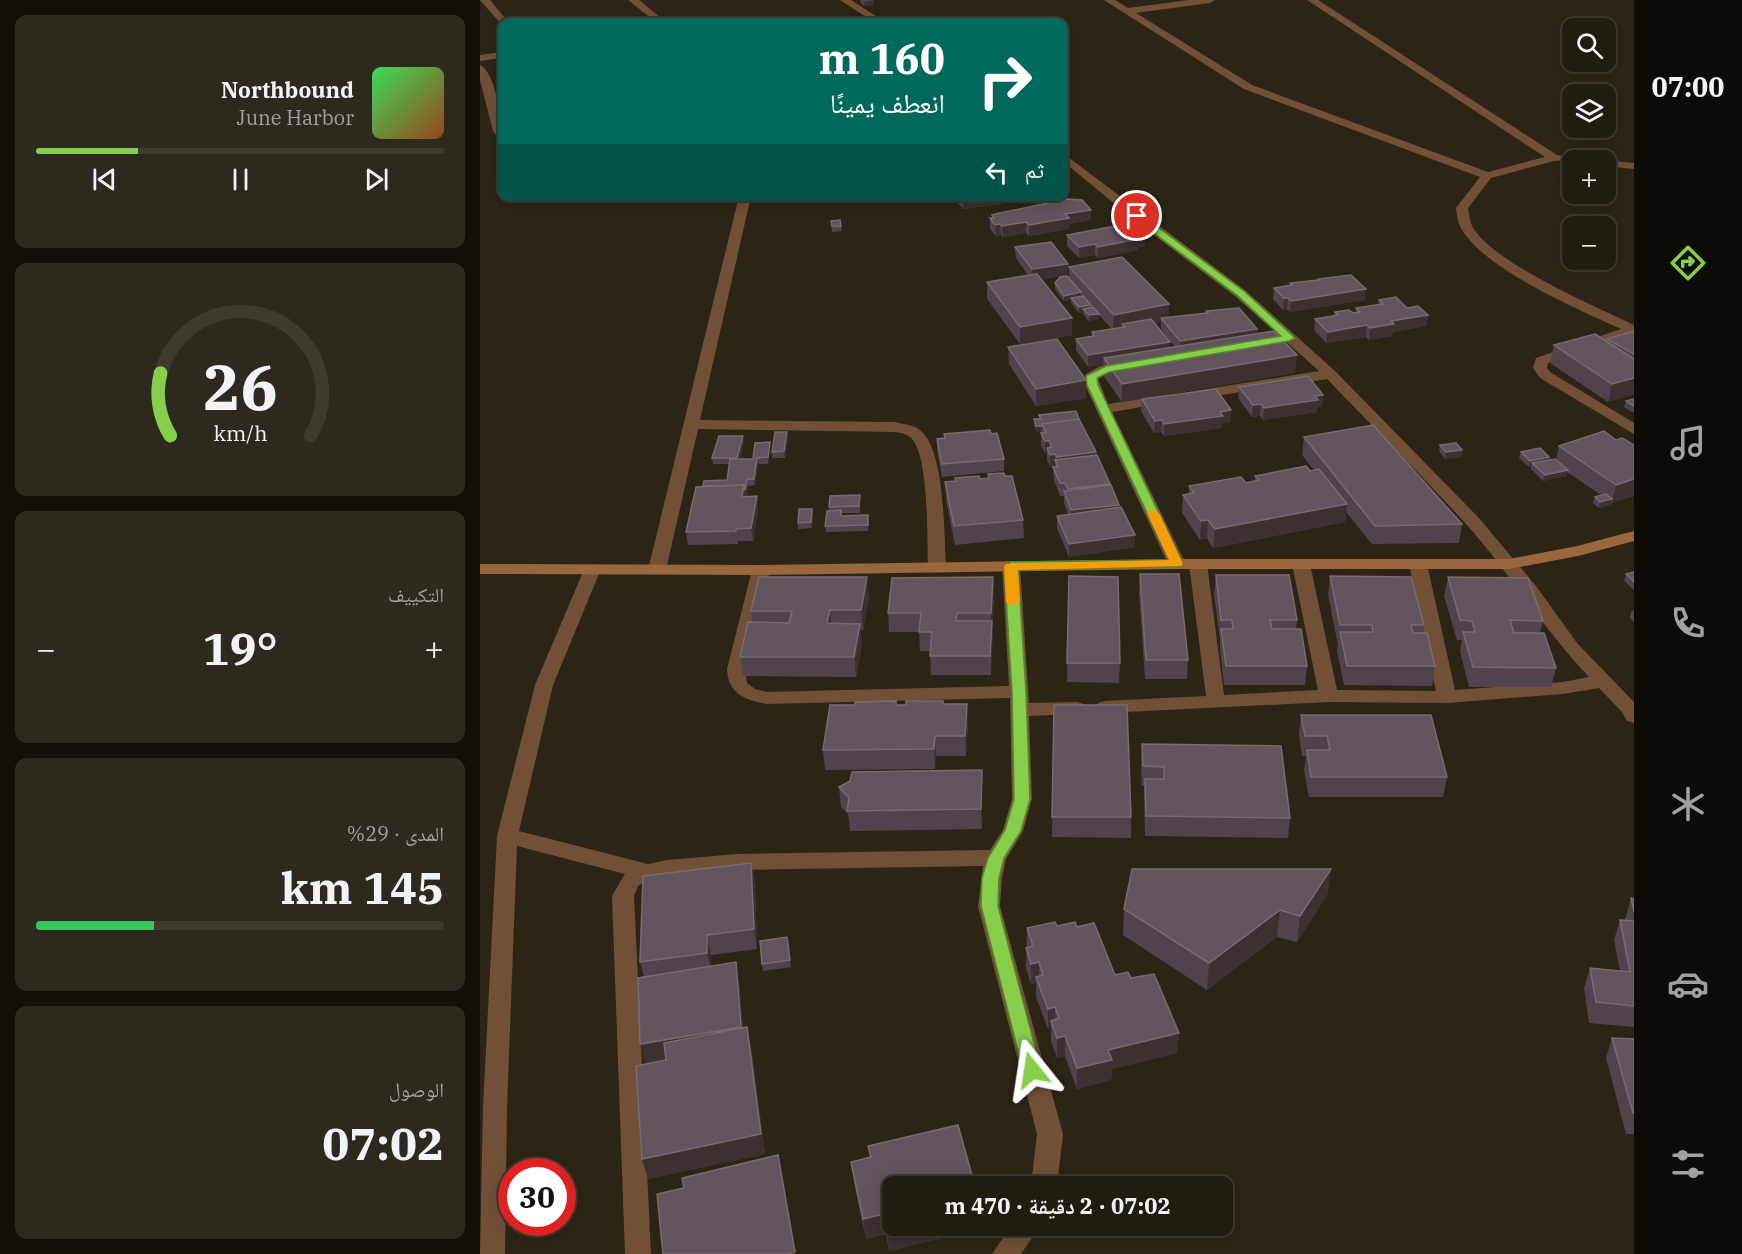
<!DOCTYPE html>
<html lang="ar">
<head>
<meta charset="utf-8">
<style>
  body { margin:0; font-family:"IBM Plex Serif","Noto Naskh Arabic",serif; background:#2d291e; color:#f1f3f6; direction:rtl; height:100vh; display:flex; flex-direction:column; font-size:22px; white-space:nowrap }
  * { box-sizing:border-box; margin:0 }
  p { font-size:20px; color:#a2a19f }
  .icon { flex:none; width:33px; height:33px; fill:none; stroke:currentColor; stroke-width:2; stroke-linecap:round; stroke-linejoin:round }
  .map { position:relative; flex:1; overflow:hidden; direction:ltr }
  .panel { display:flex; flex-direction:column; gap:15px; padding:15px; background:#120f09; width:480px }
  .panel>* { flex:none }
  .hud { position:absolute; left:18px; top:18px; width:570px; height:183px; border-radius:12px; box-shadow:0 3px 15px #0003,0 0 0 2px #3e3a30; direction:rtl; background:#00695c; color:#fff; overflow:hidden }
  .buttons { position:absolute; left:1082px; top:18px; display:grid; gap:12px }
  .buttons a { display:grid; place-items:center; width:54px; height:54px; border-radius:12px; background:#211c10; box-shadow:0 3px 15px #0003,0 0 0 2px #3e3a30; font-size:30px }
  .speed { position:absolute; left:18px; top:1158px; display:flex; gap:12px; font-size:30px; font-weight:700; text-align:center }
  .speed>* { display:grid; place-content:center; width:78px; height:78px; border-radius:50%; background:#211c10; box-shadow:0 3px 15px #0003,0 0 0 2px #3e3a30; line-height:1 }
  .speed .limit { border:9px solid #d22; background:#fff; color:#111 }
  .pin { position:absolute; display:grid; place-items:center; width:51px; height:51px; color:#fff; margin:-26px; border:3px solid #fff; border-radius:50%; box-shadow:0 2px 6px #0007 }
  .me { position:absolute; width:66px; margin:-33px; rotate:345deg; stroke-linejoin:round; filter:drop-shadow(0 0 4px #0008) }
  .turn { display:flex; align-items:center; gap:21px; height:126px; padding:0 24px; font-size:27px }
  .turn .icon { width:78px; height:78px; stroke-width:2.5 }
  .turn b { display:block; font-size:42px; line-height:51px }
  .then { display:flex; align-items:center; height:57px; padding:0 24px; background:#0003; gap:12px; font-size:22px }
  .big { font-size:45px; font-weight:700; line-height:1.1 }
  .panel .widget { flex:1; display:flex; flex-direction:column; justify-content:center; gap:9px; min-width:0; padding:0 21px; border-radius:12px; background:#2d291e }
  .panel .dial { align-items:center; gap:0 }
  .dial svg { height:156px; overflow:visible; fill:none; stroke:#3e3a30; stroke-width:7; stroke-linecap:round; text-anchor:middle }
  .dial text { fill:#f1f3f6; stroke:none }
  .song { display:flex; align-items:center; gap:18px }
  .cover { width:72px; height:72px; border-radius:9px; background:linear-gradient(135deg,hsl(130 70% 55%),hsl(20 70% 35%)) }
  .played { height:6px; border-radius:3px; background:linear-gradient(90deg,#87cf4a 25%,#3e3a30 25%) }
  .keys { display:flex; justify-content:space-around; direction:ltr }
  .heat { display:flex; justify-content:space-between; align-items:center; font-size:33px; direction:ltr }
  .charge { height:9px; border-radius:4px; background:linear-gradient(90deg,#34c759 29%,#3e3a30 0) }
  .trip { position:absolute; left:402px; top:1176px; width:351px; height:60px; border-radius:12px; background:#211c10; box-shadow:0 3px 15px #0003,0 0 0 2px #3e3a30; font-weight:700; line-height:60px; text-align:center; direction:rtl }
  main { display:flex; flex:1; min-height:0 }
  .tabs { display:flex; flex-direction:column; width:108px; justify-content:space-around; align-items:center; background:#0d0b06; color:#a2a19f }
  .tabs .icon { width:42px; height:42px }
  .tabs .current { color:#87cf4a }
  .tabs b { font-size:27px; color:#f1f3f6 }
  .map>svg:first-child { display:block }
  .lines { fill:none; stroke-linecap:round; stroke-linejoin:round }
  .street { fill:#715037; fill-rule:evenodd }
  .secondary { fill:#9a663d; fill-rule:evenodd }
  .wall { fill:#51434e; fill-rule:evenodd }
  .shaded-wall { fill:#3c3031 }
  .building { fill:#62545d; stroke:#776b70; stroke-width:1.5 }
  .route { fill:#87cf4a; stroke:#588730; stroke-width:1.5 }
  .slow { fill:#f59e0b }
</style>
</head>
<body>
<main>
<nav class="tabs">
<b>07:00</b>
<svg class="icon current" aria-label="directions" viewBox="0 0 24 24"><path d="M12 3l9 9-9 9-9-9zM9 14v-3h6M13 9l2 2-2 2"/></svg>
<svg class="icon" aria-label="music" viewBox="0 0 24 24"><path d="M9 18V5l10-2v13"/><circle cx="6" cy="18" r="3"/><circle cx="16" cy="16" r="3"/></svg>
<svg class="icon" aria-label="phone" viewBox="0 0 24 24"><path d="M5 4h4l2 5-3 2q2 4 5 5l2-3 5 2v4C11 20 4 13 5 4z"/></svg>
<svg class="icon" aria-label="climate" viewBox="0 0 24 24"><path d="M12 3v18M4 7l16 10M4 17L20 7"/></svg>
<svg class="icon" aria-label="car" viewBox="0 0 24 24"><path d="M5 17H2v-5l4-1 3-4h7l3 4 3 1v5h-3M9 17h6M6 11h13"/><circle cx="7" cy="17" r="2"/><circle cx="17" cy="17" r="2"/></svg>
<svg class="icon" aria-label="filters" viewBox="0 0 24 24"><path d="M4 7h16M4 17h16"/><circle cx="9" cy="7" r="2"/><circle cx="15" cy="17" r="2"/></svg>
</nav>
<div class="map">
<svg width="1154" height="1254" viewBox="0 0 1154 1254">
  <rect width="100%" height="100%" fill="#2c2515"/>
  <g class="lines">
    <path class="street" d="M0,0H10L28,22L21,24Z
      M148,0H159L186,22H176Z
      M360,0H371L405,22H394Z
      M624,0H635L648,8L709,0H735L730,3L656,13L772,85L1008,172L1065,157L827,0H838L1077,155L1106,158L1107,160L1074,161L1011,178L988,208C989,214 990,221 992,226C1011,262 1116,307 1154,325V334L1068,363L1067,368L1070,372L1154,423V434L1060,378L1053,368L1056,358L1141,329C1097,309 1008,271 982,230C978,224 977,215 976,208L1000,177L764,89Z
      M22,52V58L0,61V55Z
      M0,65C16,72 22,123 22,139L18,138L13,131L0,80Z
      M584,154L766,291L855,371L998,517L1056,586L1097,643L1154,702V723L1147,721L1142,712L1119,688L1083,694L967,703L849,702L625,713L618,711L615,707L618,703L625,701L726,696L709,564L712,560H724L727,564L744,695L838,690L812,564L815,560H827L830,564L857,690L956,691L929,564L932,560H944L947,564L975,690L1083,682L1109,677C1064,630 1030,573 986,524C941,474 893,427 847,379L715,399L710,398L708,395L710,392L715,391L839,371L756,297L653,219L584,162Z
      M1121,160H1125L1154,163V169L1125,166V160Z
      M259,196H271L220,420L415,422C423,424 435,425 441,431C465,451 464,535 466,566L463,570H451L448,566C447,540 449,457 432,439C428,434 421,433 415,432L218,429L186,570L183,574H171L168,570Z
      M647,361L652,362L654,365L652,368L629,373L618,379L628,404L685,395L692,399L685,403L632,412L706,564L703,568H691L688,564L605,385L606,374L620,366Z
      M531,561L537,562L540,566L549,703L597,702L604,704L607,708L604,712L597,714L549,716L552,799L543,831L526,859L522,878L520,906L583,1134L577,1186H551L557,1134L498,906L503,866L257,870L187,876L166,880L158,886L154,896L171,1254H145L132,896L145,874L37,846L27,1107L25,1254H0L3,1107L17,836L55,685L106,565H118L121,569L73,685L39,831L168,864L187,860L257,854L510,850L523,830L532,799L530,698L287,704C265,700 248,694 247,669L272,570L275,566H287L290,570L265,669L267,683L275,689L287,692L529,686L522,566L525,562Z
      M531,1226H560L541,1254H512Z"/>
    <path class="secondary" d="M1154,531V541L1098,556L1029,569H697L281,575L0,574V564L281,565L697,559H1029L1097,546Z"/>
  </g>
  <path class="wall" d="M380,0H393L394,5L384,6L381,3Z
    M471,196H522V204L483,209L478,203H474L471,199Z
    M611,210V220L589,224V229L549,236L546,233L523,237L521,235L516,236L510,229V218H512V215Z
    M360,220L362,231L352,232L351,221Z
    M587,235H665V246L658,247V250L618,258L615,255L599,258L587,246Z
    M535,247L588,264V275L561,279L592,318V335L540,344L507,299V282L548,275L536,258Z
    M589,267L689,304L688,317L726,313V311L777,329V333L815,373L642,402L623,375V364L608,367L596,350V339L612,336V332L632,329L619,315L618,319L609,321L603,314V312L599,313L591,303V300L584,301L575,289V283L589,278ZM681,322V329L695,347L690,348L675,324Z
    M838,279L885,300L810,312L807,309L803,310L793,299L794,288L810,285V283L838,280Z
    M899,300L927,308L948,315L946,326L913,332L912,336L889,340L886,337L846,343L834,330L835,319L854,316L855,312H876V308L898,305Z
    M1154,331V394L1128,402L1070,363L1074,345L1127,342V339Z
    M528,347L606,380V398L556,406L529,364Z
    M759,387L842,407H837V412L783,420L780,416L772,417L758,398Z
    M662,399L751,410L750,422L742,423V428L684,436L681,432L674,433L661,411Z
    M1154,399V412H1152L1144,407L1146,401Z
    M559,415L599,419L616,452V455L630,486L655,547L589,557L577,528V516L588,514L584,503V496H580L574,480L573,467H575H570L567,460V453H565L561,445V433L562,432H557L554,425V419H559Z
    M464,434H511L524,459V471L462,477L457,451V439L464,438Z
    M824,437L982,524L979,543L892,544L866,512L865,522L733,548L727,538L720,540L702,513L703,495L709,493V486L766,483L775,481V476L834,470L822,455Z
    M308,438L305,458H292V452Z
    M1136,440L1154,445V496L1131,503L1130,505L1119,508L1113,503L1115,497L1121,495L1087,472L1086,476L1063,481L1051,469V466L1049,467L1039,458L1041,452L1069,457V460H1076L1079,446Z
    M264,442L260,459H273L290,448L288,464H278L275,485L268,486L266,497L278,509L273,541H258V544L208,545L206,532L223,486L247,480L250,464H233L232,458Z
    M960,445L982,450L981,457L965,459L959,451Z
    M508,474L543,520L544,538L475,545L466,500L465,482L475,481V478L500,479L508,478Z
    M380,495V513H362V516L389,521L388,531L346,532L345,526L349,511V507Z
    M332,509L333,515L332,528L318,529V523Z
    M1154,572V590L1144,581L1146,574Z
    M660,574L708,660L707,679H665L659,593Z
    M736,575L817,620L816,629L827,666L825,685H744L740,648V639L734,594Z
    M589,576L640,663L639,683L587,682Z
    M850,576L944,625L943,633L955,666L952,686L864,685L857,651L858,645L848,595Z
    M513,577L514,596L511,675H451L450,651H440L439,632H409L408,613Z
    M968,577L1063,621L1060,633L1076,668L1071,687H989L980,651L982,640H977L964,596Z
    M389,596L383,630H380L382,643L376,677L263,676L260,657L272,622L271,611Z
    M1154,610V622L1150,618L1151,611Z
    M463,701V704L488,724L486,756H456L455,769L345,770L343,750L417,705H426Z
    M574,705L651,817V838L572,837Z
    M821,715L967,777L963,797H829L824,770L826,756H822L819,734Z
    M662,744L810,818L808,838L665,836L664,786H662L661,764Z
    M359,787L502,790V829L370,831L368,814L361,807Z
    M271,863L275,883L277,949L231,955V966L259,982L263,1027H267L271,1047L285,1154L168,1179L162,1159L165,1064L164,977L160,962Z
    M851,869L847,895L817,942L797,937L727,990L643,935L644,909Z
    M1151,898L1154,899V1027L1109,1023L1104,988L1110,968L1140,971L1134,940L1140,920H1145Z
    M577,926L597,927L635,975L651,978L699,1033L697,1053L632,1069L631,1080L597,1089L585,1056L577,1058L571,1041V1028L568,1029L556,997V983L551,984L546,968L547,928Z
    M307,937L311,967L283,971L282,964Z
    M1132,1038L1154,1039V1134H1146L1126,1058Z
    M388,1146L502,1228L409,1251L406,1234L386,1239L374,1182L371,1162L390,1158Z"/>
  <path class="shaded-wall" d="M394,0V5L384,6V2Z
    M474,196H478V203H474Z
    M498,196H522V204L483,209L482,199Z
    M611,210V220L589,224V229L549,236V225L585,214Z
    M546,222V233L523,237L522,226Z
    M520,224L521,235L516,236L515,225Z
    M665,235V246L658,247V250L618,258V247Z
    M615,244V255L599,258V247Z
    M588,264V275L552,280V269Z
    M886,289L885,300L810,312L811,301Z
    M601,292V298H591V300L584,301V296Z
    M804,298H808L807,309L803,310Z
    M689,304L688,321L681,318V322L645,329V327L642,324V330L633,331L634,315Z
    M611,305V311L603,309V312L599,313V307Z
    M619,314L618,319L609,321V315Z
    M948,315L946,326L913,332L912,336L889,340L890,328L911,321Z
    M592,318V335L540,344V327Z
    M887,325L886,337L846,343L848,332Z
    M777,329L776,340L700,353V341Z
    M690,342L689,354L624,358L623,364L608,367V355Z
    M817,355L815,373L642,402V384Z
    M1154,378V394L1128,402L1132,384Z
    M606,380V398L556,406V389Z
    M843,395L842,407H837V412L783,420L784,408Z
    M781,404L780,416L772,417L773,405Z
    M751,410L750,422L742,423V428L684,436V424Z
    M682,420L681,432L674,433L675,421Z
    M556,426H562V432H557Z
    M307,432L308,438L305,458L304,451Z
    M263,436L264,442L258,464L257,458Z
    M565,441H569V453L567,448V453H565Z
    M290,442V448L288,464V457Z
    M982,450L981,457L965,459L966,452Z
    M616,452L615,464L578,467L577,463V457Z
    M575,454V466L570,467V455Z
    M1069,457L1068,463H1052L1051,466L1049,467L1050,461Z
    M277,458L278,464L275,485L274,479Z
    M1088,470L1086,476L1063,481L1065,475Z
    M267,479L268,486L266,497L265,490Z
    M1154,479V496L1132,503L1136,485Z
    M630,484V496L587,501L588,489Z
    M264,485L266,498L262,497Z
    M277,496L278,509L273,541L271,528Z
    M1132,499L1130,505L1119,508L1120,502Z
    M867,504L865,522L733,548L735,529Z
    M639,505V517L591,523V510Z
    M332,509L333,515L332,528L331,522Z
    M728,520L727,538L720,540L721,521Z
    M655,535V547L589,557V544Z
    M387,577L389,596L383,630L381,610Z
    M513,577L514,596L511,675V613Z
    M350,610L352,629L347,623Z
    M380,624L382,643L376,677L374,657Z
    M487,704L488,724L486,756L485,736Z
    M455,736L456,756L455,769L454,749Z
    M502,770V829L501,809Z
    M271,863L275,883L277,949L274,929Z
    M851,869L847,895L817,942L820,916Z
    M800,910L797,937L727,990L729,963Z
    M227,935L231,955V973L227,953Z
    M256,962L259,982L265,1047L165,1065L160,1044Z
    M559,962V982L556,977V983L551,984V964Z
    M575,1007V1028L571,1021V1028L568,1029V1009Z
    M267,1027L271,1047L285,1154L168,1179L162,1159Z
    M699,1033L697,1053L632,1069L631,1080L597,1089V1068L628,1050Z
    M585,1036V1056L577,1058V1038Z
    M404,1214L406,1234L386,1239L383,1219Z
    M429,1226H502V1228L409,1251L407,1231Z"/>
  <path class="building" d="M481,196H498L482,199Z
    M587,199L602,200L611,210L585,214L589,218L549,225L546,222L522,226L520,224L515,225L510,218H514L512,215L520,213Z
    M360,220L361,226H352L351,221Z
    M652,223L665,235L655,237L658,239L618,247L615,244L599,247L587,235Z
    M571,242L588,264L552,269L535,247Z
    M642,257L689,304L634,315L589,267Z
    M557,274L592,318L540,327L507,282Z
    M871,275L886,289L811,301L808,298H804L794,288L812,285L810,283L839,280L838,279Z
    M587,276L601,292L584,296L575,283L580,277Z
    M603,296L611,305L599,307L591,298Z
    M916,297L927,308L938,306L948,315L911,321L914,324L890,328L887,325L848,332L835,319L858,315L855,312L869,310L873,313L880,312L876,308L903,304L899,300Z
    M613,307L619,314L609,315L603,309Z
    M759,308L777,329L700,341L681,318L728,313L726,311Z
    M671,319L690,342L608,355L596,339L614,336L612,332L645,327L642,324Z
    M794,331L817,355L642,384L624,358Z
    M1154,331V354L1127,339Z
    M1115,334L1154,359V378L1132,384L1074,345Z
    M577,339L606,380L556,389L528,347Z
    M828,376L843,395L835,396L838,400L784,408L781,404L773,405L759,387Z
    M736,389L751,410L740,412L743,416L684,424L682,420L675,421L662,399Z
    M1154,399V406L1146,401Z
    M596,411L599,419L562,424V426H556L554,419H561L559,415Z
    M599,419L616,452L577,457L575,454L570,455L567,448L572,447L569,441H565L561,433H566L562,424Z
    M893,425L982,524L895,526L824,437Z
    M510,430L511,434L517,433L524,459L462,464L457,439L465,438L464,434Z
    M1124,431L1136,440L1142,438L1154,445V479L1136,485L1079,446Z
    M295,432H307L304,451L292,452Z
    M239,436H263L257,458H232Z
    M290,442L288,457L277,458L274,479H267L265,490L264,485L223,486L224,481L247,480L250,459H273L275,443Z
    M976,443L982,450L966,452L960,445Z
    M1060,448L1069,457L1050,461L1041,452Z
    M617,455L630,484L588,489L585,483H580L573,467H578L575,460Z
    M1075,459L1088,470L1065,475L1052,463Z
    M826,466L830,471L839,469L867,504L735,529L728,520L721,521L703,495L714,493L709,486L761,477L766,483L779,480L775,476Z
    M524,473L525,476H532L543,520L474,526L465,482L476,481L475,478L499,476L500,479L509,478L508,474Z
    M264,485L262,497L277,496L271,528L256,529V531L206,532L216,487Z
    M631,485L639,505L591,510L584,491Z
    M1126,494L1132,499L1120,502L1115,497Z
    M380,495L379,506L349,507L350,496Z
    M641,507L655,535L589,544L577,516Z
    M319,509H332L331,522L318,523Z
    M361,510V516L388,515V525L345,526L347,511Z
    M1154,572V582L1146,574Z
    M660,574H699L708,660H666Z
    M736,575H809L817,620H790L792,629H821L827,666H746L741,629H753L752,620H741Z
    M589,576L638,577L640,663H587Z
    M850,576L931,577L944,625H931L933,633H947L955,666H867L860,632H893L892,625H860Z
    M279,577H387L381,610H350L347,623L380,624L374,657H260L268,622L309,623L312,611H271Z
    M513,577L511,613H477L476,621H512L510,656H450L452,632H439L441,613H408L412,578Z
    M968,577L1048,578L1063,621L1030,620L1034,633H1064L1076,668L993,667L983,632H995L992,621L980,620Z
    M416,701V705H426V701H463V704H487L485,736H455L454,749L343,750L350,705H375V702Z
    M574,705H647L651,817H572Z
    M821,715H951L967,777H831L827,750H850L847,736H825Z
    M662,744L801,746L810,818L666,816L665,779H684V767L663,766Z
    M502,770L501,809L367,811L369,798L359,787L370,781L372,772Z
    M271,863L274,929L227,935V953L160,962L163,876Z
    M652,869H851L820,916L800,910L729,963L644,909Z
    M1151,898L1154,899V912Z
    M1140,920L1154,921V1006L1116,1002L1110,968L1150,972Z
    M575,922L577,926L595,922L597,927L614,923L635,975L648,972L651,978L674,974L699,1033L628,1050L632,1060L597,1068L585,1036L577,1038L571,1021L579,1018L575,1007L568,1009L556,977L563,975L559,962L551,964L546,948L553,946L547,928Z
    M307,937L310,960L282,964L280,941Z
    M256,962L261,1027L160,1044L158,978Z
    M267,1027L281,1134L162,1159L156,1066L186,1060L184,1043Z
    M1132,1038L1154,1039V1113H1153Z
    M478,1125L495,1186H412V1226H429L407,1231L404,1214L383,1219L371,1162L391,1157L388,1146Z
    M298,1155L315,1252L308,1254H183L177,1194L204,1188L202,1178Z"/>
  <path class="route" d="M654,214H660L765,292L815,338L809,341L629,372L617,378L618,385L703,564L701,566L538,570L546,692L550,799L541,831L524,858L519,878L518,906L561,1070L558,1075L552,1077L546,1075L543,1070L501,906L502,878L508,858L525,830L534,799L532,692L524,566L531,562L689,560L607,385L606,376L626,366L801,336L758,296L654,218Z"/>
  <path class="slow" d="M673,509L679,513L703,564L701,566L538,570L540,602L533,606L526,602L524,566L526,564L689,560L667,513Z"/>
</svg>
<div class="buttons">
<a><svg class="icon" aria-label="search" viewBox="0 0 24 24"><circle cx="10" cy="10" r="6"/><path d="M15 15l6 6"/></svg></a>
<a><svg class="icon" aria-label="layers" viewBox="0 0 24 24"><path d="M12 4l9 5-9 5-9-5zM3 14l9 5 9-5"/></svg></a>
<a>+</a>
<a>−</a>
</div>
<div class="speed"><div class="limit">30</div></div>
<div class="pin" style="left:657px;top:216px;background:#d93025"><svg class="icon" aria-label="arrive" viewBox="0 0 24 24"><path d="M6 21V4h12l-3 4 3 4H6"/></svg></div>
<svg class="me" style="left:552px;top:1070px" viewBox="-20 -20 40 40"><path d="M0-17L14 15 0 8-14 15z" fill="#87cf4a" stroke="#fff" stroke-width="4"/></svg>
<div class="trip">07:02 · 2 دقيقة · 470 m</div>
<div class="hud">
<div class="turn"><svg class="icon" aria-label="right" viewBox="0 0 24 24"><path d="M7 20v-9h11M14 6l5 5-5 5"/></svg><div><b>160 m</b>انعطف يمينًا</div></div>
<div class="then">ثم<svg class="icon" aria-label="left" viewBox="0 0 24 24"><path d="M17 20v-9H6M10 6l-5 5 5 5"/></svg></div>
</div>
</div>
<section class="panel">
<div class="widget">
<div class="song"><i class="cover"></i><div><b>Northbound</b><p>June Harbor</p></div></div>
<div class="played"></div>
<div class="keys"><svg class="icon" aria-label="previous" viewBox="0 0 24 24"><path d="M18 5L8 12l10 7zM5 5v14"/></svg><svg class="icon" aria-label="pause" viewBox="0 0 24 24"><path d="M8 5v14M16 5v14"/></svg><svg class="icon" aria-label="next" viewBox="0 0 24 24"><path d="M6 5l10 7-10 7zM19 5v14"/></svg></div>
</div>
<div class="widget dial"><svg viewBox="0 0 100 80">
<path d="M14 69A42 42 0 1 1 86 69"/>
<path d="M14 69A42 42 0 0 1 9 37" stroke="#87cf4a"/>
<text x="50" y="56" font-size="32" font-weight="700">26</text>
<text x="50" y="72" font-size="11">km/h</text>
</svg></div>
<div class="widget"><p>التكييف</p>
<div class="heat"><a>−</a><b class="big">19°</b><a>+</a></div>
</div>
<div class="widget"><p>المدى · 29%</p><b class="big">145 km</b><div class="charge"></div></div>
<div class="widget"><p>الوصول</p><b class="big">07:02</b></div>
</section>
</main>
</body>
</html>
